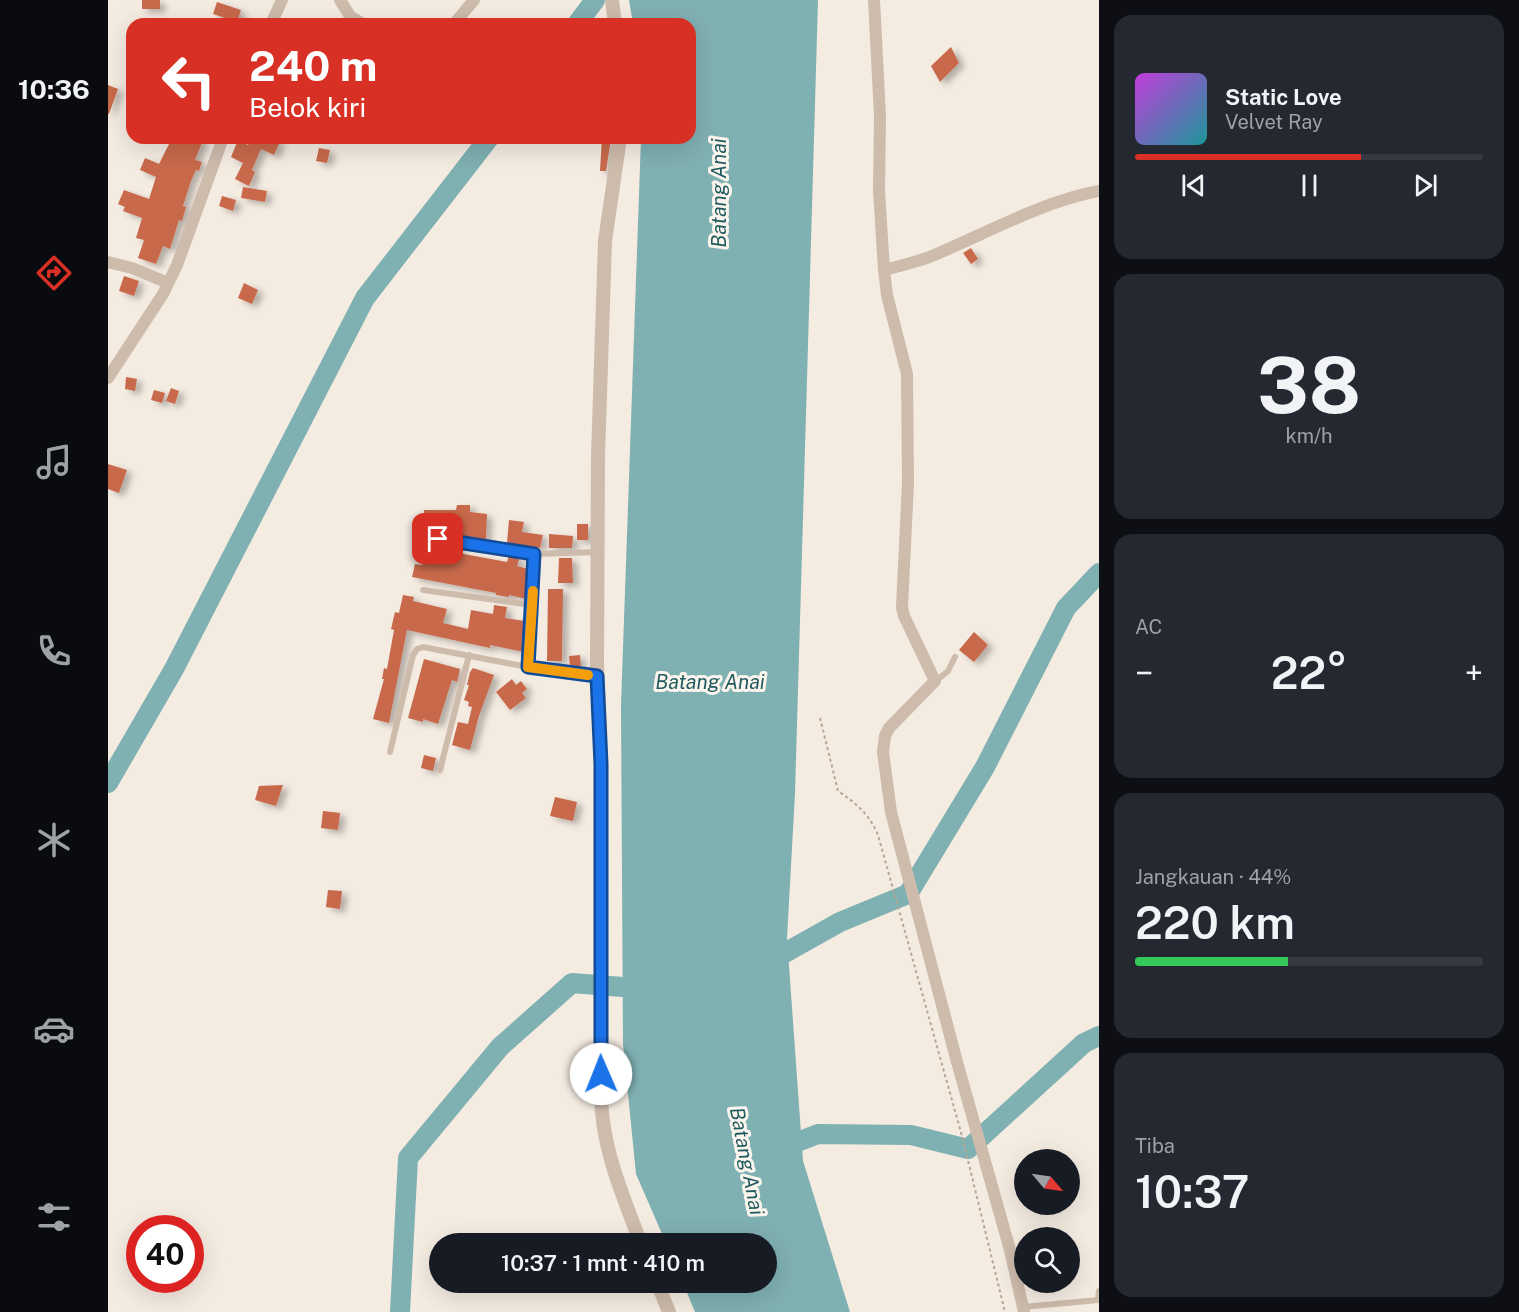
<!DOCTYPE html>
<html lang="id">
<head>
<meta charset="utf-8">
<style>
  body { margin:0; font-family:"Public Sans",sans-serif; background:#242831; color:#f1f3f6; height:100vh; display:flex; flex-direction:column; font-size:22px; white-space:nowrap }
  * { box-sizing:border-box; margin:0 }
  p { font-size:20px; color:#9ea1a6 }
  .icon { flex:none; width:33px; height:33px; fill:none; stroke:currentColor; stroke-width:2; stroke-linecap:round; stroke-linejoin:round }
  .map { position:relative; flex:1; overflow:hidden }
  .details { display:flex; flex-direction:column; gap:15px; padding:15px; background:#0d0f14; width:420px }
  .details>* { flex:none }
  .hud { position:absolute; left:18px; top:18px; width:570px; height:126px; border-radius:18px; box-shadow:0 6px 24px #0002; background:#d93025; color:#fff; overflow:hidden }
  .needle { width:39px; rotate:119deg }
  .tools { position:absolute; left:906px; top:1149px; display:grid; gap:12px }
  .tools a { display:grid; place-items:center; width:66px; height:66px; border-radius:50%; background:#171b24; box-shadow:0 6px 24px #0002; font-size:30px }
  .speed { position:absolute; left:18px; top:1215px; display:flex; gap:12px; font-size:30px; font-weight:700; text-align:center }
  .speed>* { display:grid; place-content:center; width:78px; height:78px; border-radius:50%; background:#171b24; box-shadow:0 6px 24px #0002; line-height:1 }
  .speed .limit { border:9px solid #d22; background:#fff; color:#111 }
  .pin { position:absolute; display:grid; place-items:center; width:51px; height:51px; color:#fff; margin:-26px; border-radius:12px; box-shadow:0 3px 9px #0006 }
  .me { position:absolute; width:66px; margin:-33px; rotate:359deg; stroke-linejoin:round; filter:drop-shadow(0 0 4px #0008) }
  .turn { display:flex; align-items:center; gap:21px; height:126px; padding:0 24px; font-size:27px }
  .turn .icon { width:78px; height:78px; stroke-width:2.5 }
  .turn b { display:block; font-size:42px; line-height:51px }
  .big { font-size:45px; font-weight:600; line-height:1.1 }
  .details .tile { flex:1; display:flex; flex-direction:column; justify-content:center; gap:9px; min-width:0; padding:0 21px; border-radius:18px; background:#242831 }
  .details .dial { align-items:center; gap:0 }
  .dial b { font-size:78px; line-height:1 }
  .song { display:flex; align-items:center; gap:18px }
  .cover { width:72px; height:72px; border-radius:9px; background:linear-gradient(135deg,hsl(290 70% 55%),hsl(180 70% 35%)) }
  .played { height:6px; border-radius:3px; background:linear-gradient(90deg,#d93025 65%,#363941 65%) }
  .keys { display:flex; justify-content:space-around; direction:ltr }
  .heat { display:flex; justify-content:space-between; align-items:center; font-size:33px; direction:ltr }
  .charge { height:9px; border-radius:4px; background:linear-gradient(90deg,#34c759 44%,#363941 0) }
  .trip { position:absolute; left:321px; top:1233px; width:348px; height:60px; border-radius:30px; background:#171b24; box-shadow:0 6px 24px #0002; font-weight:600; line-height:60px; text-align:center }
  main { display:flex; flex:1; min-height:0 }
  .menu { display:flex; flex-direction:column; width:108px; justify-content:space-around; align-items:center; background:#090b0e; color:#9ea1a6 }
  .menu .icon { width:42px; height:42px }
  .menu .selected { color:#d93025 }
  .menu b { font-size:27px; color:#f1f3f6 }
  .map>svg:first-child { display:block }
  .water { fill:#7fb0b2 }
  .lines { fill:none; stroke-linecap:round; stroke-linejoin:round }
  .river { stroke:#7fb0b2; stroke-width:20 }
  .building { fill:#c8694b; filter:url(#shadow) }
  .path { stroke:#b9a596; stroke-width:2; stroke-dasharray:3 3; stroke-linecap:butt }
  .service { stroke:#cdbbac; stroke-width:6 }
  .minor { stroke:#cdbbac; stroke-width:12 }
  .tertiary { stroke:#cdbbac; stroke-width:14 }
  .route-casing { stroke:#114b97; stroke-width:15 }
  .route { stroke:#1a73e8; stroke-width:10 }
  .slow { stroke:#f59e0b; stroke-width:10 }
  .labels { text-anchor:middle; stroke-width:6; stroke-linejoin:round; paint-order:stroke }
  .water-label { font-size:20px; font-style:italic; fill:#1f5a5e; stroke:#fbf5ee }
</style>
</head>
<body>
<main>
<nav class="menu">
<b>10:36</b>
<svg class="icon selected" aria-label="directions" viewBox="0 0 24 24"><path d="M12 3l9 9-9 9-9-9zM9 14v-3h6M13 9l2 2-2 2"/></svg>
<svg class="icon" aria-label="music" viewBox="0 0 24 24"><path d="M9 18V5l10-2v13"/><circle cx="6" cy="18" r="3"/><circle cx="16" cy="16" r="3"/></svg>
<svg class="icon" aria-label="phone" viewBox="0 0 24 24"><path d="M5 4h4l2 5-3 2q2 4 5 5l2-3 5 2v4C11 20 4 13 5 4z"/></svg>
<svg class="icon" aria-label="climate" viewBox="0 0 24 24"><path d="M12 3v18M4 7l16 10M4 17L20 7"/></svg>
<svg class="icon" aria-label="car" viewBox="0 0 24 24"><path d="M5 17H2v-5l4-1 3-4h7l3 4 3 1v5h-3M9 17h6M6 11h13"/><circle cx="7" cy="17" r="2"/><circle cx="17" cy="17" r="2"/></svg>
<svg class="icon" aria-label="filters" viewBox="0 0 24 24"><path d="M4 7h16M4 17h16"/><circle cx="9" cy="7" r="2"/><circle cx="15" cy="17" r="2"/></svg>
</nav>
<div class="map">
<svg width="991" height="1312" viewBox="0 0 991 1312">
  <defs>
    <filter id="shadow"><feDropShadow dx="5.5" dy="3.5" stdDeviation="3" flood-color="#0004"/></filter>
  </defs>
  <rect width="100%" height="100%" fill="#f4ebe1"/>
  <path class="water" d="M521,0H710L687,793L679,938L695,1161L742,1312H587L575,1283L658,1282V1244L558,1243L528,1174L515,1044L513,705L533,138H582V24H525Z"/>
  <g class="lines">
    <path class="river" d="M469,24L487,0
      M0,783L66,669L257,298L381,138
      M657,964L732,922L800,894L877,767L958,608L991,573
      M669,1150L710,1134L803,1135L860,1149L976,1043L991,1036
      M292,1312L300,1158L392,1047L464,983L540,989"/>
  </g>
  <path class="building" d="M34,0H52V9H34Z
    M109,2L133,10L129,22L105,14Z
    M843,47L851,63L832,82L823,66Z
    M0,85L10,89L1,114H0Z
    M64,138H96L87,160L94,162L91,171L88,170L83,181L75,206L78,207L74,221L71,220L62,249L55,246L48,264L30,258L36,240L28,238L34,218L15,211L17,207L10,204L16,190L41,199L48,177L32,170L37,158L51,164Z
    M144,138H163L172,142L166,155L153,149L144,170L147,172L141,186L127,179L135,163L123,157L130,140L140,145Z
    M494,138L503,139L498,171H492Z
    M211,148L222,150L219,163L208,161Z
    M135,187L159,191L157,202L133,198Z
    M114,196L128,200L125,211L111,206Z
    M863,248L870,259L863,264L855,253Z
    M16,276L31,281L26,296L11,291Z
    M136,283L150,290L144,304L130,298Z
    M18,377L29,379L27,391L17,389Z
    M63,388L71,391L67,404L58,401Z
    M46,390L57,393L54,403L43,400Z
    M0,464L19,470L11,493L0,489Z
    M349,505H362V512L379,514L378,540L347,536L348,519H316V510H348Z
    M401,520L416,522L414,532L435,535L432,548L415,545V547L399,543Z
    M469,524H480V540H469Z
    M441,534L465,536L464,548H441Z
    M318,547L399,562L401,555L412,557L409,566L420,569L418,599L401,595V597L388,595V593L304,577L307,564L314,565Z
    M451,558H464L465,583H450Z
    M440,589H455L454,661H439Z
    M295,595L306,597L305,601L339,609L335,623L360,629L363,610L385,614L386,605L399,607L397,618L417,621L416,652L382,645V648L299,630L281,723L265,719L276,679H274L276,668L279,669L286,630L283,629L287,612L291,613Z
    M866,632L880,645L866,662L851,650Z
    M472,655L473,666L462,667L461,656Z
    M316,659L352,669L349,682L344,680L330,724L315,719V722L300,718Z
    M365,668L386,675L371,716L362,750L344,745L350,722L360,724L364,707L360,706L361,702L356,700L361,685H359L362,672Z
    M404,679L408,685L413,681L419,689L414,693L418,698L402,710L388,692Z
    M316,755L328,758L325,771L313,768Z
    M175,785L168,806L147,800L151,786Z
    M447,797L469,802L465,821L442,816Z
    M215,811L232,813L230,830L213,828Z
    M220,890L234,891L232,909L218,907Z"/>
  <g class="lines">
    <path class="path" d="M712,718L730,791C748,803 762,815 770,835L854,1136L897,1312"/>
    <path class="service" d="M330,539L426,554L489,552
      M315,590L424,605
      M420,667L426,554
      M828,681L840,671L847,657
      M282,752L305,655L309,649L315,647L420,667L488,676
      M332,770L361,655
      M915,1307L990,1300L991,1291"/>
    <path class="minor" d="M232,0L242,16L255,24
      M766,0L772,116L771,191L776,270L779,295L799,374L800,483L794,607L796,616L827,681L781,728L777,736L775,752L783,812L849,1062L902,1250L916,1312
      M163,24L174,0
      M346,24L366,0
      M0,262L24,268L60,283
      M776,270C792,266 809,262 824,256C879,233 933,202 991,191
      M0,378L55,294L69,265L115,138"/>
    <path class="tertiary" d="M504,0L507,24
      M512,138L497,241L490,457L489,665L493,764V1074C493,1087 493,1100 494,1112C498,1158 517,1201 533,1244
      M549,1282L561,1312"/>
  </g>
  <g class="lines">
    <g class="route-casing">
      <path id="route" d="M330,539L426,554L420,667L489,676L493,764V1074"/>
    </g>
    <use href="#route" class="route"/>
    <path class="slow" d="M425,591L420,667L480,675"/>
  </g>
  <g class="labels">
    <g class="water-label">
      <text transform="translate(611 193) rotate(-90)" y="7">Batang Anai</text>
      <text x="602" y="689">Batang Anai</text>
      <text transform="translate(639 1161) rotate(79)" y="7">Batang Anai</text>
    </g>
  </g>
</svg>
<div class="tools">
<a><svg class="needle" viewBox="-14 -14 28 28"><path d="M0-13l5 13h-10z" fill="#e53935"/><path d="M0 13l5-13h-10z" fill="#9ea1a6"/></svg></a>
<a><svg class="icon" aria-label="search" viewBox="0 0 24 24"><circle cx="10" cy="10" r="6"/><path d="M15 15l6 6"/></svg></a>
</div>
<div class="speed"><div class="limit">40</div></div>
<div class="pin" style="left:330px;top:539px;background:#d93025"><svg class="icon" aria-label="arrive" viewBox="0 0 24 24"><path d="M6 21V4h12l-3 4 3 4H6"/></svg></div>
<svg class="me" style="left:493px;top:1074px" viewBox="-20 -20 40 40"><circle r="19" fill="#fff"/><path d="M0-13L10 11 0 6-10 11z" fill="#1a73e8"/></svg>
<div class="trip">10:37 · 1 mnt · 410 m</div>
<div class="hud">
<div class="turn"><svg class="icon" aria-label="left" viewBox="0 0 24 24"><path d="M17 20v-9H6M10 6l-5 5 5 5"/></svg><div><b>240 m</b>Belok kiri</div></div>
</div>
</div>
<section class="details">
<div class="tile">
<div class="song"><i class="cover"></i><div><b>Static Love</b><p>Velvet Ray</p></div></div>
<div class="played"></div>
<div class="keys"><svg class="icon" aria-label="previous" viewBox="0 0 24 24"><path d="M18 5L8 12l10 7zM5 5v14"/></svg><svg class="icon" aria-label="pause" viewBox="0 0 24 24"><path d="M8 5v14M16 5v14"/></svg><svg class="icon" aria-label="next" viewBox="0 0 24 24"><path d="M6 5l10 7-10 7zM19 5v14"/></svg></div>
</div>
<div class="tile dial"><b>38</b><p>km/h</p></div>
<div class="tile"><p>AC</p>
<div class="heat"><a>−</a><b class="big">22°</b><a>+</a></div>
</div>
<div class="tile"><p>Jangkauan · 44%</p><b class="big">220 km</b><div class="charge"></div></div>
<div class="tile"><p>Tiba</p><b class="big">10:37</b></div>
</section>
</main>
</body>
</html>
